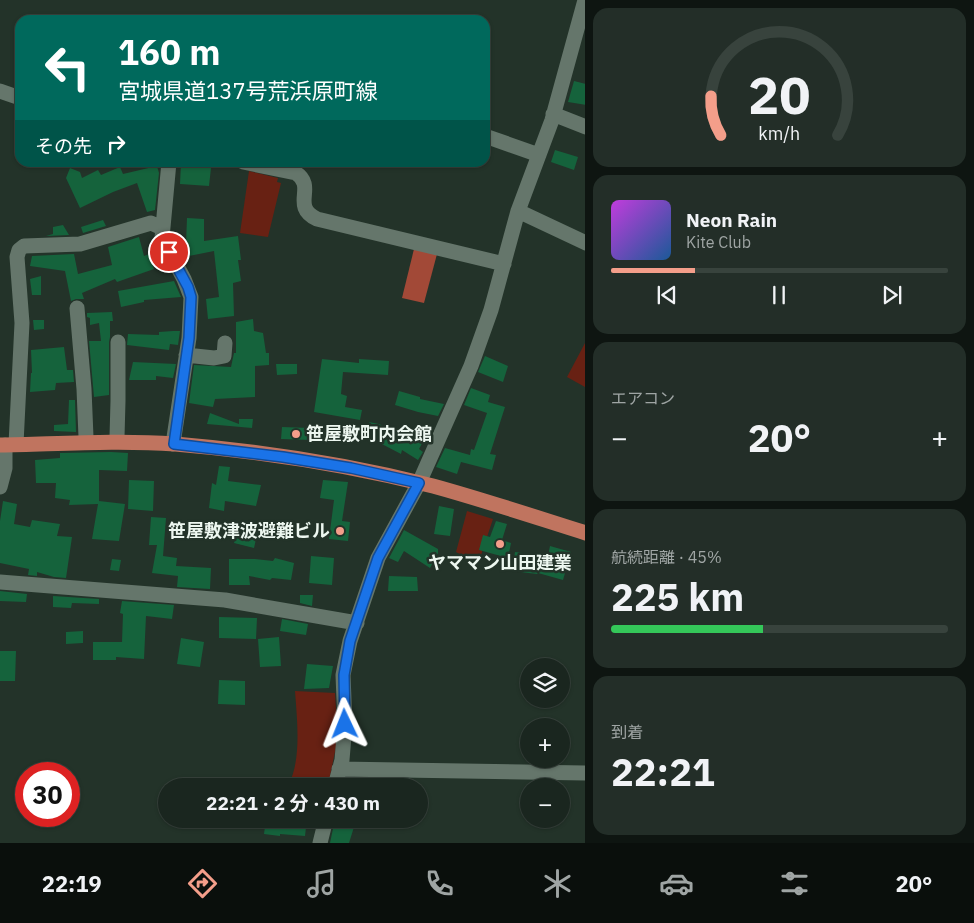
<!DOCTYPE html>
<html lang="ja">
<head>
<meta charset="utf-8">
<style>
  body { margin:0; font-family:"IBM Plex Sans","Noto Sans JP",sans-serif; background:#232e28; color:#f1f3f6; height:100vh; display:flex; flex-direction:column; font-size:19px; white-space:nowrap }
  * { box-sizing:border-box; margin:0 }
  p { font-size:16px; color:#9fa5a4 }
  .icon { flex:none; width:28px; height:28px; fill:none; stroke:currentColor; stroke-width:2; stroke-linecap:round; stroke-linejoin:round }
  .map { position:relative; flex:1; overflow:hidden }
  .panel { display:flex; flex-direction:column; gap:8px; padding:8px; background:#0e1511; width:389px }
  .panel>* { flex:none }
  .hud { position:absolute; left:15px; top:15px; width:475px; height:152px; border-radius:15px; box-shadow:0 1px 4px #0004,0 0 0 1px #38433d; background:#00695c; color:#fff; overflow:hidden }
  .tools { position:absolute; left:520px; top:658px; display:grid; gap:10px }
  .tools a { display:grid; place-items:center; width:50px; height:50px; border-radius:50%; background:#1a261f; box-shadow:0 1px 4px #0004,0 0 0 1px #38433d; font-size:25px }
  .speed { position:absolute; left:15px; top:762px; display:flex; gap:10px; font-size:25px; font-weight:700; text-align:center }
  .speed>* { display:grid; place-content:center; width:65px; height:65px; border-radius:50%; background:#1a261f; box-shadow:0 1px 4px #0004,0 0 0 1px #38433d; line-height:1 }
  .speed .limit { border:8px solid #d22; background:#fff; color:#111 }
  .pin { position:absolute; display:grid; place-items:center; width:42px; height:42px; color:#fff; margin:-21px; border:2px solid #fff; border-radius:50%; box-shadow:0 1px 5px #0007 }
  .me { position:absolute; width:55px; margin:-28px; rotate:358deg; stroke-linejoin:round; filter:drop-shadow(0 0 4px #0008) }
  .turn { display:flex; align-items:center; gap:18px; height:105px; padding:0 20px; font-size:22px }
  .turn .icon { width:65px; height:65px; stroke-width:2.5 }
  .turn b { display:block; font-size:35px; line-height:42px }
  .then { display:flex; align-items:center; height:48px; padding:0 20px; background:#0003; gap:10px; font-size:19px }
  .big { font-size:38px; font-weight:700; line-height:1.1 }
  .panel .tile { flex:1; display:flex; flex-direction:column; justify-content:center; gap:8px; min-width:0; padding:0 18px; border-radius:15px; background:#232e28 }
  .panel .dial { align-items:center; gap:0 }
  .dial svg { height:130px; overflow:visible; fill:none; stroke:#38433d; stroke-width:7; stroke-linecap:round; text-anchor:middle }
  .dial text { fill:#f1f3f6; stroke:none }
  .song { display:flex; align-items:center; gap:15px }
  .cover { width:60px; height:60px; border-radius:8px; background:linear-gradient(135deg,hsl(290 70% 55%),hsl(210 70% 35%)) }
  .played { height:5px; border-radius:2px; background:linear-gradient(90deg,#f49e8a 25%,#38433d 25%) }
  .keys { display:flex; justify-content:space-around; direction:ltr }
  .heat { display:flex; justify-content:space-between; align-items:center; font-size:28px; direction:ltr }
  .charge { height:8px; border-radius:4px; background:linear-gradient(90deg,#34c759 45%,#38433d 0) }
  .trip { position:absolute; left:158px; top:778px; width:270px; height:50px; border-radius:25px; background:#1a261f; box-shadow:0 1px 4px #0004,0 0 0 1px #38433d; font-weight:700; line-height:50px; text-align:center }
  .tab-bar { display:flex; height:80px; justify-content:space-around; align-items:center; background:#0a0f0c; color:#9fa5a4 }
  .tab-bar .icon { width:35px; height:35px }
  .tab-bar .selected { color:#f49e8a }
  .tab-bar b { font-size:22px; color:#f1f3f6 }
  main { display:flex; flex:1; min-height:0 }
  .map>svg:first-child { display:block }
  .green { fill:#682113 }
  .forest { fill:#a24937 }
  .building { fill:#15633c }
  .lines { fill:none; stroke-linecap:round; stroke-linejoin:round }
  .minor { stroke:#65766b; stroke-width:15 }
  .major { stroke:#c0745f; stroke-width:15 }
  .route-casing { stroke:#114b97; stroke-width:12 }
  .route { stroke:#1a73e8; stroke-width:9 }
  .poi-dot { fill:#f49e8a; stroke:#233329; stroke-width:2 }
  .labels { text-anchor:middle; stroke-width:5; stroke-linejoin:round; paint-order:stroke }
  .poi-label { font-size:18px; font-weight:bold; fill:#edf7f0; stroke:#233329; text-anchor:start }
</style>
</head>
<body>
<main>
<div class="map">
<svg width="586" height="843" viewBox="0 0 586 843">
  <rect width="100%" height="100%" fill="#233329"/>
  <path class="green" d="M249,171L278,178L277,182L281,183L268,237L240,233Z
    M585,343V387L567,377Z
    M467,511L493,519L478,564L456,552Z
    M295,691L335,693L338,737L328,786H288C302,760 297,719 295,691Z"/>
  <path class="forest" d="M414,249L437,254L424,303L402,298Z"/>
  <path class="building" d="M574,81L586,84V105L568,102Z
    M555,150L578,157L574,170L551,162Z
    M181,163L211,168L209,186L180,184Z
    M157,166L159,173L155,210L147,212L137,183L113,192L80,208L66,178L70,168L80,172L82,178L98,170L101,175L120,167L123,174Z
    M187,218L204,219V241L238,236L241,260H238L241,281L233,283L234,316L208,319L206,299L219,297L214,251L189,256L186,244Z
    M103,220L106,226L83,233L81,227Z
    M63,225L69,235L46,236L53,234V227Z
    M139,237L144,256L149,254L154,269L117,282L115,279L82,293L84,299H76L71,301L65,271L30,266L32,256L74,254L78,274L112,265L108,247Z
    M41,276V295H32L30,279Z
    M174,281L181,297L144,300V302L121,307L118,291Z
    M112,312L113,321H110V337L109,342V395L94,397L89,341H101L99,323L90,325V318L87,317V313Z
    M253,319L254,331L263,333L266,353H269V365L255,366V397L215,399L213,407L189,403L194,365L231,367L234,353H236V322Z
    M33,320H44V329L34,330Z
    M173,331H180L178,345L170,344L169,350L127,345L128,334L159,335V332Z
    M64,347L67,370H73L74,382L56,383L55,390L30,392L31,373H32L31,350Z
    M485,356L508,366L503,382L478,372Z
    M322,359L359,363V359L389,361L388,375L343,372L341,394L347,396L345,407L362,410L360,420L314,412Z
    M133,362L176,364L173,378L156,376V380H129Z
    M276,364H297V374L277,375Z
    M471,388L490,395L488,402L505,407L490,454L496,455L492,470L461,462L457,474L436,467L445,448L470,455L471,449L474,450L487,413L464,405Z
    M399,391L420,397V399L444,404L438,416L418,412L395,405Z
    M69,400H75L76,432L54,431V425L68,424Z
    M210,413L239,424V419H253L252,428L207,424Z
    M369,422L379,424L410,439L413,432L425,438L419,449L423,452L418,460L402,450L401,454L378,442L379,439L350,434V429H368Z
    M282,427L310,428L311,440L281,439Z
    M111,452L128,453L127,471L99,470V503V501L125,504L119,541L92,539L98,504L69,505L70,500L55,498L56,483H36L35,460L60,458V453Z
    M219,466L230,467L228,481L261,485L256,506L225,501L224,511L209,508L212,483L216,485Z
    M129,480L154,481L153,511L128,509Z
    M323,480L348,482L342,521L350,522L348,541L329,539L334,500L320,498Z
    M3,501L17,504L14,524L30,527L32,520L60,524L57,536L72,537L66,578L54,577L37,572V576L28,575L29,569L0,563V521Z
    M439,506L454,509L450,536L434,534Z
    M151,517L166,518L163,556L177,558L176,566L211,568L210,589L177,587L178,576L152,573L157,545H149Z
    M240,521L259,526L254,548L234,543Z
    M496,521L507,524L502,540L511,543L508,558L479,550L483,535L490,537Z
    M404,530L438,549V553L430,568L404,551L398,562L389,558Z
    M550,546L571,552L563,580L538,573L537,574L512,571L515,552L548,556Z
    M311,556L334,558L332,585L309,583Z
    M275,558L294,563L291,580L272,578L270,580L249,576L250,585H229V559H255L273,561Z
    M112,559L121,560L119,571L110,570Z
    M389,576L417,577L418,591H388Z
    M0,591L27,594L26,602L0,601Z
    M300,595H313L312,606L300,603Z
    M53,596L99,599V604L72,603L71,608L53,607Z
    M122,601L174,605L172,619L146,616L144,659L116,657V660H93V642H122L123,614L120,613Z
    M219,617L257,618L256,639L219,638Z
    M282,619L308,624L306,635L280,631Z
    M83,631V643L66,644V632Z
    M279,637L281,666L260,667L258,639Z
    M181,638L204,642L200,667L177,664Z
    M0,651H16L15,681H0Z
    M307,664L333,666L329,688L304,689Z
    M219,680L245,681V705L218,704Z
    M266,819L286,822L287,819H307L305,836L280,834V836L264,834Z
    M335,819H349L347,824L354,827L349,843H330Z"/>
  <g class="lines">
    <path class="minor" d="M0,91L20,98
      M553,114L586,127
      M485,136L539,155
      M169,162L162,238L184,279L191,297L189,338L173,444
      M243,162L296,173C317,187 290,206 317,219L504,264
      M518,211L586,243
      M77,308L84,389L86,437
      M186,355L214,358L224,356L225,343
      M117,437L118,401V342
      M16,444L22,323L17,257L19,250L24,246L80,244L151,223L162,228
      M0,487L5,468V445
      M0,582L225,600L357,623
      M339,769L586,773
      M335,786L342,760L345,724L343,675L350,641L378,558L419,483L471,366L491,310L518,211L552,120L585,0
      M320,843L326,819"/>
    <path class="major" d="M0,445C58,444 117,440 175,444C259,451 350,465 433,486C484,500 535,517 586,533"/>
  </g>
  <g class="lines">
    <g class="route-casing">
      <path id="route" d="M169,252L188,287L191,297L189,338L174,444L283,457L351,468L419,483L378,558L350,641L344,675L345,724"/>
    </g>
    <use href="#route" class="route"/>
  </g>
  <g class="poi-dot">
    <circle cx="296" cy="434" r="5"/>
    <circle cx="340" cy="531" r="5"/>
    <circle cx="500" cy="544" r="5"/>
  </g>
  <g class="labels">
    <g class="poi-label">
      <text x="306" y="440">笹屋敷町内会館</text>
      <text x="330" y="537" text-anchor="end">笹屋敷津波避難ビル</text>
      <text x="500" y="569" text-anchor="middle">ヤママン山田建業</text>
    </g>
  </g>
</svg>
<div class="tools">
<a><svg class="icon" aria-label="layers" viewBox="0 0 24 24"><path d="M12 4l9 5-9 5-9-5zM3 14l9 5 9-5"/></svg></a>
<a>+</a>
<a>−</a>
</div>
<div class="speed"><div class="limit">30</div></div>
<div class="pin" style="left:169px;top:252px;background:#d93025"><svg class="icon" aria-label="arrive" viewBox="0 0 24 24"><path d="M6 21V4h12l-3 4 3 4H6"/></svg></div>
<svg class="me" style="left:345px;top:724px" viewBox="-20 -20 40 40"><path d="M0-17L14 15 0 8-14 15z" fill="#1a73e8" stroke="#fff" stroke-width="4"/></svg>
<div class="trip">22:21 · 2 分 · 430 m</div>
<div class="hud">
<div class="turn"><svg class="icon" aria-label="left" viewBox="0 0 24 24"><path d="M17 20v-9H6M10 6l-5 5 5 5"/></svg><div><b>160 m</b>宮城県道137号荒浜原町線</div></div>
<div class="then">その先<svg class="icon" aria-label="right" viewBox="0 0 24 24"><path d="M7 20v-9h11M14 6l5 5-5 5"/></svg></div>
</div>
</div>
<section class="panel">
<div class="tile dial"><svg viewBox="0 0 100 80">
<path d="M14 69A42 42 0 1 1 86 69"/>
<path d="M14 69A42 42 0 0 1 8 45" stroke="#f49e8a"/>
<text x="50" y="56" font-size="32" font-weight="700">20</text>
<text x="50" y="72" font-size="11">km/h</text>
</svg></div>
<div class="tile">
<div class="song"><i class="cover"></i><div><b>Neon Rain</b><p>Kite Club</p></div></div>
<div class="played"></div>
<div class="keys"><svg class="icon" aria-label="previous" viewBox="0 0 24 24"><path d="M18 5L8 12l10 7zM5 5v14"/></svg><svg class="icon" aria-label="pause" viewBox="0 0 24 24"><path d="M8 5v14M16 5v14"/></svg><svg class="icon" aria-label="next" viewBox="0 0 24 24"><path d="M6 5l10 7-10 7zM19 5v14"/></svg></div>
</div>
<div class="tile"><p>エアコン</p>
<div class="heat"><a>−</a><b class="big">20°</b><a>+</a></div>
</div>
<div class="tile"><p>航続距離 · 45%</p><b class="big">225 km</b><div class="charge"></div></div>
<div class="tile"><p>到着</p><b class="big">22:21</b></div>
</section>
</main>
<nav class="tab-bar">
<b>22:19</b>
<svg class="icon selected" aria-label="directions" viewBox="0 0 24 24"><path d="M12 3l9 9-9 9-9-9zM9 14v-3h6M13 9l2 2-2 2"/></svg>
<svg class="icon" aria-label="music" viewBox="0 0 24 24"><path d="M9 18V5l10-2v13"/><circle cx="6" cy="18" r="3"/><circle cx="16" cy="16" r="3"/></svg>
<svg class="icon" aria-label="phone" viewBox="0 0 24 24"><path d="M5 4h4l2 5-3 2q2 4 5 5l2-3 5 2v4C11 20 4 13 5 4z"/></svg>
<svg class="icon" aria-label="climate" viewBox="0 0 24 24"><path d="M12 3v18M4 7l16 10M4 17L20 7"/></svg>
<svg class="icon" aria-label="car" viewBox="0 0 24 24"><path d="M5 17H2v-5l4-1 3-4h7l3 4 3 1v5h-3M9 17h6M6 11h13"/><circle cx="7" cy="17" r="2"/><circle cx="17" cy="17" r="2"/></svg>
<svg class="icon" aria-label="filters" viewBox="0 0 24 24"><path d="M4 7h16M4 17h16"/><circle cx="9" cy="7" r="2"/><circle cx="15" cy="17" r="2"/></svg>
<b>20°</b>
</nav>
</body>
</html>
